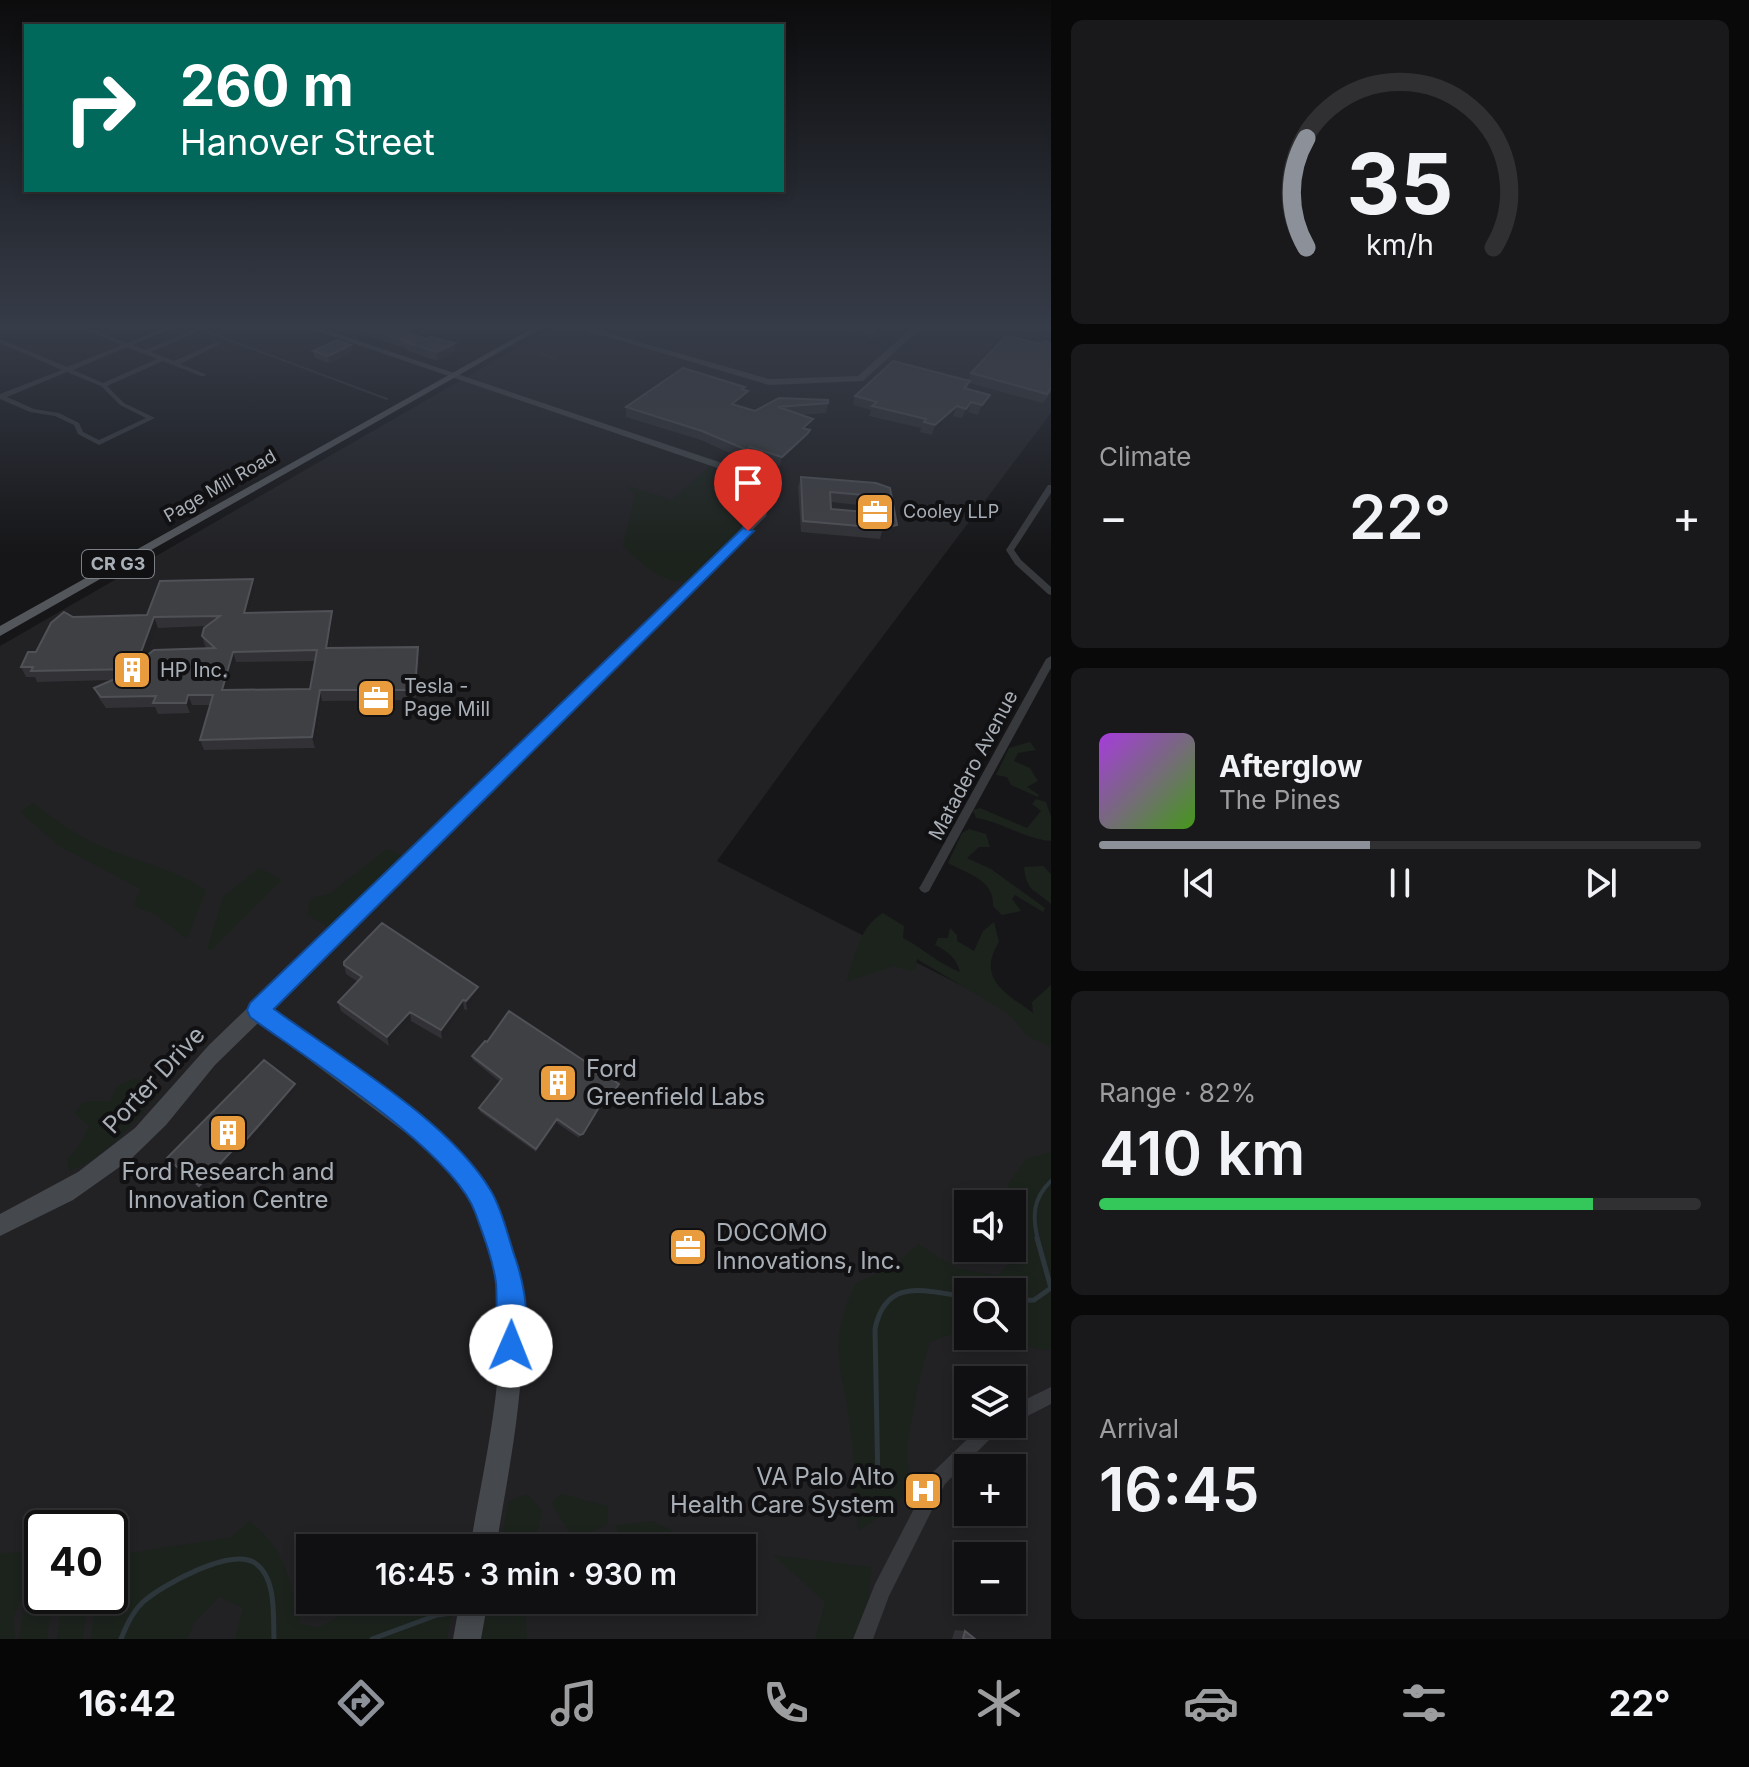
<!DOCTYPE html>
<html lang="en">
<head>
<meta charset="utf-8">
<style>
  body { margin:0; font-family:Inter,sans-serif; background:#19191b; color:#f1f3f6; height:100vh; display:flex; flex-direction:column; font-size:30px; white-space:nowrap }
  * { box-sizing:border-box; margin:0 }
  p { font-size:26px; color:#9c9d9f }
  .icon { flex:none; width:44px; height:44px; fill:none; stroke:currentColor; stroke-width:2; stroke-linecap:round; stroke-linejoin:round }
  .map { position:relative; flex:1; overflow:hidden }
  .sheet { display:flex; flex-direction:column; gap:20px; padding:20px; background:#09090a; width:698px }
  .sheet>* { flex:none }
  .banner { position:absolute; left:24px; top:24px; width:760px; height:168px; border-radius:0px; box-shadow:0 4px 12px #0003,0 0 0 2px #303032; background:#00695c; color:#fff; overflow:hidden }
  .controls { position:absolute; left:954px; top:1190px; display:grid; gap:16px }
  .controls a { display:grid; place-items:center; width:72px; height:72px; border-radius:0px; background:#101012; box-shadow:0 4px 12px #0003,0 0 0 2px #303032; font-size:40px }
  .speed { position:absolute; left:24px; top:1510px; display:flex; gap:16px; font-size:40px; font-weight:700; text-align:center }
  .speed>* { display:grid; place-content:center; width:104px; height:104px; border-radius:50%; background:#101012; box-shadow:0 4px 12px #0003,0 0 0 2px #303032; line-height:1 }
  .speed .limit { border:4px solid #111; border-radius:12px; background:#fff; color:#111 }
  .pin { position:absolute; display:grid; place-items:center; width:68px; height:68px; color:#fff; margin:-82px -34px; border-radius:50% 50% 50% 0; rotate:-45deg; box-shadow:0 0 8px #0007 }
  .pin .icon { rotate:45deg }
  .me { position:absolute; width:88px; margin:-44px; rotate:1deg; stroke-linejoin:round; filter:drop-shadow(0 0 6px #0008) }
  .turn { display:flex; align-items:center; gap:28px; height:168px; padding:0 24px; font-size:36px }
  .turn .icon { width:104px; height:104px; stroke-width:2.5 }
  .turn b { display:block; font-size:56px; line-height:68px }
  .big { font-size:60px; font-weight:600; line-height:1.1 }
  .sheet .tile { flex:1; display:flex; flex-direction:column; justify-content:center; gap:12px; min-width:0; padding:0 28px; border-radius:12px; background:#19191b }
  .sheet .dial { align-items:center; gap:0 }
  .dial svg { height:208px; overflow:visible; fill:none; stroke:#303032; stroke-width:7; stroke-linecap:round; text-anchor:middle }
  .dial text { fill:#f1f3f6; stroke:none }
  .song { display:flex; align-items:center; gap:24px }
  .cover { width:96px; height:96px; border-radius:12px; background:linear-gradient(135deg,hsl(280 70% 55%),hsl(100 70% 35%)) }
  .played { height:8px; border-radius:4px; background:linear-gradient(90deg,#8c9099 45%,#303032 45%) }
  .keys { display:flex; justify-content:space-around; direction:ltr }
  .heat { display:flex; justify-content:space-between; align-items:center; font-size:44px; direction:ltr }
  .charge { height:12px; border-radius:6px; background:linear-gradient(90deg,#34c759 82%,#303032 0) }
  .trip { position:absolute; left:296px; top:1534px; width:460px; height:80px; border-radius:0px; background:#101012; box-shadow:0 4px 12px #0003,0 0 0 2px #303032; font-weight:600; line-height:80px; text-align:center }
  .tabs { display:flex; height:128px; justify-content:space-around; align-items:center; background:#060607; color:#9c9d9f }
  .tabs .icon { width:56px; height:56px }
  .tabs .selected { color:#8c9099 }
  .tabs b { font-size:36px; color:#f1f3f6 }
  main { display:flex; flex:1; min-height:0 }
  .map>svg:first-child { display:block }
  .built { fill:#222225; fill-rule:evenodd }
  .green { fill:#1c231d }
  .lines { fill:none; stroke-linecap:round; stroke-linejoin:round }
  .stream-far2 { stroke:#2d363b; stroke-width:2 }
  .stream-far1 { stroke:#2d363b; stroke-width:4 }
  .stream { stroke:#2d363b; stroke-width:5 }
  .street { fill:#37393d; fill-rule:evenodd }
  .secondary { fill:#45484c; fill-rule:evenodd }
  .primary { fill:#53565b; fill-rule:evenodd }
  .wall { fill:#323236; fill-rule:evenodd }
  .shaded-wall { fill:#212124 }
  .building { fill:#3f4044; stroke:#4f5156; stroke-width:2; fill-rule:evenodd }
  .route { fill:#1a73e8; stroke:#114b97; stroke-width:2 }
  .labels { text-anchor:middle; stroke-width:8; stroke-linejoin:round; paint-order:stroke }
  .far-street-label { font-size:18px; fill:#a9afb7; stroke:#111113 }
  .far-poi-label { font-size:18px; fill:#a9afb7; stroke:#111113; text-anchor:start }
  .shield { fill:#111113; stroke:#7b8086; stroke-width:2 }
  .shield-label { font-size:18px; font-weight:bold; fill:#a9afb7 }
  .poi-label { font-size:20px; fill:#a9afb7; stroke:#111113; text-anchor:start }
  .street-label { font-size:20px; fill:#a9afb7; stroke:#111113 }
  .near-poi-label { font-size:24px; fill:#a9afb7; stroke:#111113; text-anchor:start }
  .near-street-label { font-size:24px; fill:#a9afb7; stroke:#111113 }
</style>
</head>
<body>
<main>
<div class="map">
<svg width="1051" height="1639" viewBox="0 0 1051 1639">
  <rect width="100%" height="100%" fill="#161618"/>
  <path class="built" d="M557,325H1051V413L810,733L717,861L1051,1031V1639H0V646ZM968,1204H1012V1248H968ZM968,1292H1012V1336H968ZM968,1380H1012V1424H968ZM968,1468H1012V1512H968ZM42,1528H110V1596H42ZM310,1548H742V1600H310ZM968,1556H1012V1600H968Z"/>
  <path class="green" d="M710,466C802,505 725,537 688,581C660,584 642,563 623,546L635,495L628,489L629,486L672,500Z
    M1030,742L1036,750L1018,753L1014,761L1030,768L1038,781L1027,787L1039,795L1038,797L1011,785L1007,777L996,775L1009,748Z
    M1036,799L1046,802L1051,817V841C1025,839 1002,822 976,818L973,810L980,808L1027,828L1041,811L1032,804Z
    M33,803C58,822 83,840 113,851C147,864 175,870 206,890L187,939L157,915L134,906L140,889L59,846L20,812Z
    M969,829L986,834L990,847H979L967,858L991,869L1045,908L1043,912L1015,895L1012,899L1021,911L1002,915L993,906C995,880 968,874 948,863L962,833Z
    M387,849L402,855L328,927L307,915L311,898L329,894Z
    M1043,866L1051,874V904C1035,889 1027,893 1024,867Z
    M259,868L282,880L212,950H207L223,897Z
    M883,913L904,926L903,938C924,949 939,964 960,972C957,959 948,951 935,945L938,938H948L950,928L957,935V941L974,951L983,931L994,922L999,942C976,979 1006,993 1033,1013L1032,1002L1051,985V1047L1027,1036L1009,1014L917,959L916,969L911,971L894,966L846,982C855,956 859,927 883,913Z
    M134,1078L161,1088L159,1094C134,1122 106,1158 69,1171L67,1159L78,1147L89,1126L75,1113L85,1101H110L116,1087Z
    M1051,1152V1349L1041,1350L992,1336H1012V1292H968V1332L959,1331L930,1342L918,1385L907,1446L910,1490L889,1511L858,1531C854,1496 855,1461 850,1426C842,1365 826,1344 856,1283L891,1268L918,1244L958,1269L998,1275L1014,1259L1012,1204H1008V1184L1027,1158Z
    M527,1494L542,1510L534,1548H499L509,1501Z
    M561,1494L608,1506V1524L585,1536L569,1532L551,1503Z
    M250,1521C288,1553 288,1579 301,1624L319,1627L371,1600H454L447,1639H235L243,1608L219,1597L194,1623L187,1639H91L96,1596H110V1556L231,1537Z
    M652,1521L694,1541L730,1548H659L619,1540L616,1525Z
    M28,1552L31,1572L28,1582L42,1579V1596H53L47,1639H19L27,1584L14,1616L15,1639H0V1553Z
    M773,1555L871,1567L866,1639H815L825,1602Z
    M63,1596H88L83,1639H57Z
    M487,1600H525L527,1639H481Z"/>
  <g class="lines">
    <path class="stream-far2" d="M189,325L387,399
      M542,353L556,360"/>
    <path class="stream-far1" d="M1038,1240C1032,1216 1033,1198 1051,1181"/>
    <path class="stream" d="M1012,1301L1034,1300L1051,1288L1037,1238
      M878,1487L875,1329C886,1275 927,1292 968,1297
      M121,1639C126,1626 132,1612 143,1602C162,1585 231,1547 255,1563C277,1578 273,1617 274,1639
      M372,1639L437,1615L451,1613"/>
    <path class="street" d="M74,325H81L127,343L172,325H179L133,345L145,350L191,331H195V333L151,352L174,361L217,342L222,343L180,364L205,374V376H201L163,361L107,386L124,403L155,418L99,445L78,434L74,425L55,416L30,412L0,399V394L62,370L0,343V339L67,367L122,345ZM127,347L157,359L103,383L73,370ZM67,372L101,386L120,405L146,418L99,440L83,432L79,423L59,413L34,409L7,397Z
      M1048,485H1051V493L1014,550L1021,560L1051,587V595L1048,594L1015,564L1006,550Z
      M1051,656V668L929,891L925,893L921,891L919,888L921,885L1046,659Z
      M1051,1387V1404L1012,1424V1406Z
      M983,1424H1007L1004,1430L988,1441L945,1484L889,1596L873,1639H853L875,1584L933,1472Z"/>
    <path class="secondary" d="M300,325H311L737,468C756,478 774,493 766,516L688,597L272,1009C312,1039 353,1069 394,1099C413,1114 435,1127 452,1143C560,1251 517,1415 496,1548H470C487,1443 525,1309 476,1209C466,1189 450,1172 435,1155L259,1022L215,1065L166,1125L131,1159L73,1200L0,1236V1214L78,1172L135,1128L209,1045L680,591L756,513C759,492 747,482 729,472Z
      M568,325H580L769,379L858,376L915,325H924L863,381L769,385Z
      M460,1600H488L481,1639H453Z"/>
    <path class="primary" d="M538,325H547L0,636V626Z"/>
  </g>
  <path class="wall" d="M352,325L420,328L410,334L455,351L437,361L406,350V348L353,332Z
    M849,325H882L880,333L874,338L847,332Z
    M962,325H1051V329L1014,331L1008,328L967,329Z
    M1051,343V392L1043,403L969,383L967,389L987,405L978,415L968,412L962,418L953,416L932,435L920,432L921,428L869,416L871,410L853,405L855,396L968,380L971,373L1042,344Z
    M351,345L352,352L329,363L315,358L313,351Z
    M745,387L744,390L748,391L747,401L740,406L755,411L779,398L828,403L826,413L801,415L813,419L807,440L780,466L749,456L745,460L701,440L626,417V407Z
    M801,477L890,488L893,535L880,539L801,532L798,487ZM831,502L860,505L861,511L831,509Z
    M253,579L256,589L250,613L332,611L334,622L330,648L418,647L419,657L416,700L322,701L315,748L204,750L200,740L210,705H192L190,713L158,714L155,707L106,708L99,698L94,688L112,680L37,682L35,677H26L21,667L36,652ZM206,626L202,636L205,646L208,649L149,654L158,628ZM315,661L310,689L228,690L236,662Z
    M344,965L479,996L467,1010L464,1009L442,1039L411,1021L389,1046L341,1011L338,1002L358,982L346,974Z
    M487,1042L619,1084L618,1088L606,1105L604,1103L583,1138H579L557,1123L536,1152L480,1112L479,1108L500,1082L473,1060L472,1056Z
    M955,1630L965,1631L975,1639H952Z"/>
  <path class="shaded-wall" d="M411,325H420V328L401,339L400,330Z
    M878,325H882L880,333L874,338Z
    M455,343V351L437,361V352Z
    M351,345L352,352L329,363L328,356Z
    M745,387L743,395L748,391L747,401L731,414L732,404L742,389Z
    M990,395L987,405L978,415L982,405Z
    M971,402L968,412L962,418L966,409Z
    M957,406L953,416L932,435L935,425Z
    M813,419L810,428L801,438L803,428Z
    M810,430L807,440L804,444L780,466L782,457Z
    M750,447L749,456L745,460L747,450Z
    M897,525L893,535L880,539L883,528Z
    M253,579L256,589L247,624L244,613Z
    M332,611L334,622L328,658L326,648Z
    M154,617L158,628L142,673L137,663Z
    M418,647L419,657L416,700L415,690Z
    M233,652L236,662L225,701L222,690Z
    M320,690L322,701L315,748L312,737Z
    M188,695L192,705L190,713L186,703Z
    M478,987L479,996L467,1010L466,1001Z
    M463,1000L464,1009L442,1039L441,1030Z
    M410,1012L411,1021L389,1046L387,1037Z
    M295,1084L297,1088L249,1144L246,1140Z
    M619,1084L618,1088L606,1105L607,1101Z
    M604,1099V1103L583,1138H579L580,1135Z
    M557,1119V1123L536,1152V1149Z
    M244,1138L247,1142L202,1190L199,1186Z"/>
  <path class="building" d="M354,325H411L400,330L426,339L430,337L455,343L437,352L405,342L407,341Z
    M1006,336L1042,344L1044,341L1051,343V388L1047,394L971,373Z
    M337,340L351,345L328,356L313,351Z
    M893,361L970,381L964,388L990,395L982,405L971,402L966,409L957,406L935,425L924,422L926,419L872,406L877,402L855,396Z
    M683,368L745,387L742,389L748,391L732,404L755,411L779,398L828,400V403L778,407L813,419L803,428L810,430L807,434L782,457L750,447L747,450L702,431L626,407Z
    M801,477L876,483L890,488L897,525L883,528L803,521ZM830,492L863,495L865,512L831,509Z
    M253,579L244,613L332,611L326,648L418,647L415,690H320L312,737L200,740L213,695H188L186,703H153L156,696L101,697L94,688L138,669L31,671L33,667H21L28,652H36L51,623L64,612L73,617L147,615L160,581ZM220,616L204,628L202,636L215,648L154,650L137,663L154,617ZM317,650L310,689L222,690L233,652Z
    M382,923L478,987L466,1001L463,1000L441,1030L410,1012L387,1037L338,1002L362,977L344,965V962Z
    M509,1011L619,1084L607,1101L604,1099L583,1134L580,1135L557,1119L536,1149L479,1108L502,1079L472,1056L485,1041L487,1042Z
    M264,1060L295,1084L246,1140L244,1138L199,1186L167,1158Z
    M965,1631L975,1639H963Z"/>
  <linearGradient id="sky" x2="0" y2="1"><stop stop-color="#0c0c0d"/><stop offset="0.59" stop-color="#363c48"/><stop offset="1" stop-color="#363c48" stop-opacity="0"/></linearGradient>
  <rect width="1051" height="554" fill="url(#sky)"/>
  <path class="route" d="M743,528L754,531L274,1009C342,1059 448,1119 491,1191C503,1211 508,1238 516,1260C525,1288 532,1327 520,1355L511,1359L501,1355C494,1337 498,1304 496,1283C493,1260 483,1234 475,1212C453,1151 306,1058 250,1017L247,1010L250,1003Z"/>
  <defs>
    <g id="office-square" transform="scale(2)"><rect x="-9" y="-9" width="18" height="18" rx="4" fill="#e89c3e" stroke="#111113"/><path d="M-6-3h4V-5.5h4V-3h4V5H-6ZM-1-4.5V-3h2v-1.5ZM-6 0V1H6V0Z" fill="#fff"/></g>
    <g id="building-square" transform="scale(2)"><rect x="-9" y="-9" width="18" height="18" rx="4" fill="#e89c3e" stroke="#111113"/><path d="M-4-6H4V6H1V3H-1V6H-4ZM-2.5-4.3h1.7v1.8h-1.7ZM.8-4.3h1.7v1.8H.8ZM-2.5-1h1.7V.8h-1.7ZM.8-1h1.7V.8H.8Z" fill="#fff"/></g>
    <g id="hospital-square" transform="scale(2)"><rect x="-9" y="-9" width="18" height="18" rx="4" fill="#e89c3e" stroke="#111113"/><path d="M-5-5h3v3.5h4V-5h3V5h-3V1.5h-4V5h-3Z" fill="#fff"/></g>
  </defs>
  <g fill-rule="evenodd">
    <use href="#office-square" x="875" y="512"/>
    <use href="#building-square" x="132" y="670"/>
    <use href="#office-square" x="376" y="698"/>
    <use href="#building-square" x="558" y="1083"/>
    <use href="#building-square" x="228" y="1133"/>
    <use href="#office-square" x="688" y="1247"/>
    <use href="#hospital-square" x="923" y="1491"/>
  </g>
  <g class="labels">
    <g class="far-street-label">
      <text transform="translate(220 486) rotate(-30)" y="6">Page Mill Road</text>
    </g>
    <g class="far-poi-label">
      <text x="903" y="518">Cooley LLP</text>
    </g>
    <rect class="shield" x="82" y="550" width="72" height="28" rx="6"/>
    <g class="shield-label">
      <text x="118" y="570">CR G3</text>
    </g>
    <g class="poi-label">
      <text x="160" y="677">HP Inc.</text>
      <text x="404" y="693">Tesla -<tspan x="404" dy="23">Page Mill</tspan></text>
    </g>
    <g class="street-label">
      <text transform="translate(973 765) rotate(-62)" y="7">Matadero Avenue</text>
    </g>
    <g class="near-poi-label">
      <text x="586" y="1077">Ford<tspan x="586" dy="28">Greenfield Labs</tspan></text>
      <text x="228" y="1180" text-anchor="middle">Ford Research and<tspan x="228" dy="28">Innovation Centre</tspan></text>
      <text x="716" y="1241">DOCOMO<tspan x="716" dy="28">Innovations, Inc.</tspan></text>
      <text x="895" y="1485" text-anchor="end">VA Palo Alto<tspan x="895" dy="28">Health Care System</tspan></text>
    </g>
    <g class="near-street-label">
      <text transform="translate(154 1080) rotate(-47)" y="8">Porter Drive</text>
    </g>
  </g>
</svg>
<div class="controls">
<a><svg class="icon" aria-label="sound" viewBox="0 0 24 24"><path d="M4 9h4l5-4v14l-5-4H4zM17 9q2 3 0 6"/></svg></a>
<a><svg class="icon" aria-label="search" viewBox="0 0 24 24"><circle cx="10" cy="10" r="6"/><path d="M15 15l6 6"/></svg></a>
<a><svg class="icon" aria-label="layers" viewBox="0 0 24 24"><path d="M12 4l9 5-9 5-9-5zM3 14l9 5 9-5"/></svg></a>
<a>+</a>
<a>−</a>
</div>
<div class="speed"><div class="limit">40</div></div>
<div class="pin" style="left:748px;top:531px;background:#d93025"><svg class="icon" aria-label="arrive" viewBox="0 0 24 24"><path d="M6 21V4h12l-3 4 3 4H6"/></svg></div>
<svg class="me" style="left:511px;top:1346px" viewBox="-20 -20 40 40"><circle r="19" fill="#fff"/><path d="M0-13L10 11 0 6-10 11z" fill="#1a73e8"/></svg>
<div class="trip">16:45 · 3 min · 930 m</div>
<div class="banner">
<div class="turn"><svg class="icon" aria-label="right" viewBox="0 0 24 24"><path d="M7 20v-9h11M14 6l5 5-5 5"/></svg><div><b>260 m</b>Hanover Street</div></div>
</div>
</div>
<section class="sheet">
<div class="tile dial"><svg viewBox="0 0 100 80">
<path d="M14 69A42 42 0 1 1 86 69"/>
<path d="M14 69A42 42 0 0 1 14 27" stroke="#8c9099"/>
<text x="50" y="56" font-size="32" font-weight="700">35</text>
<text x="50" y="72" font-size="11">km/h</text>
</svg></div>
<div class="tile"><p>Climate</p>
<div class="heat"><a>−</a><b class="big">22°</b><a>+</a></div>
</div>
<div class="tile">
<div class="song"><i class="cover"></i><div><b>Afterglow</b><p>The Pines</p></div></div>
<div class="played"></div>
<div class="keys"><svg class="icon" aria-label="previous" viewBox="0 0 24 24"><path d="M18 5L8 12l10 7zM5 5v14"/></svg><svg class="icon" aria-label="pause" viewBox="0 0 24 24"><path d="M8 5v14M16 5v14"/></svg><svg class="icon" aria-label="next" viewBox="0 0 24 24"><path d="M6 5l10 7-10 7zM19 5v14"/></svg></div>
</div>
<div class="tile"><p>Range · 82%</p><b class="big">410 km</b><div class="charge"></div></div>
<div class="tile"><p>Arrival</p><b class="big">16:45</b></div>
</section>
</main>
<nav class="tabs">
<b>16:42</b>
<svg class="icon selected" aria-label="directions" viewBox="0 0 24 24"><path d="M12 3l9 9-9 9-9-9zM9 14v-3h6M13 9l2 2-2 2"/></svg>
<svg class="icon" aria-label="music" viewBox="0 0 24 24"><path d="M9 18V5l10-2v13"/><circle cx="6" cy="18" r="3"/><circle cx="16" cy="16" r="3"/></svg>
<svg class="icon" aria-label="phone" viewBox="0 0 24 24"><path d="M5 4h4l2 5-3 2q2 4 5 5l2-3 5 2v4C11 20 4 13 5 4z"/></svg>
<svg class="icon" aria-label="climate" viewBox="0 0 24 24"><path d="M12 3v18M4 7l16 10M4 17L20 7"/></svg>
<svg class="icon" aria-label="car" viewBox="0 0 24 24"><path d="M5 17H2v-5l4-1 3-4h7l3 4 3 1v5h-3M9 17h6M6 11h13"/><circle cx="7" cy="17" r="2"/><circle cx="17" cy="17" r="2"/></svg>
<svg class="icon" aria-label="filters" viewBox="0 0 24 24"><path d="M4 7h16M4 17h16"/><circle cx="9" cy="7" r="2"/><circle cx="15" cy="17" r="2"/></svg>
<b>22°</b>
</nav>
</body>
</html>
